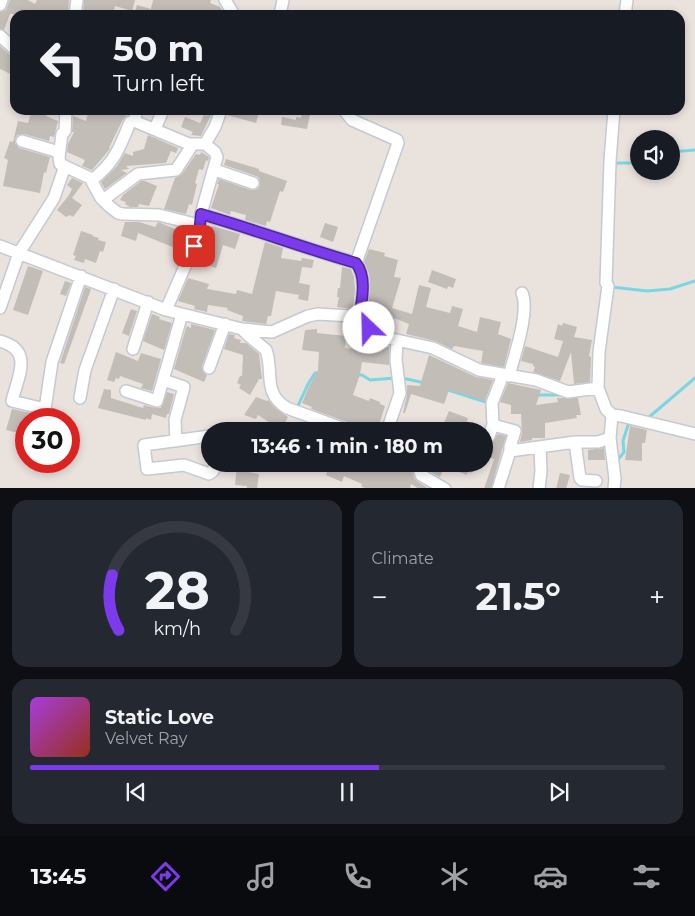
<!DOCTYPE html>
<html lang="en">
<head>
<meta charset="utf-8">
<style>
  body { margin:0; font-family:Montserrat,sans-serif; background:#242831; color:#f1f3f6; height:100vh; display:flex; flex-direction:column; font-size:19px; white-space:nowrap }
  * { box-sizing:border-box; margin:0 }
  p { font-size:16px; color:#9ea1a6 }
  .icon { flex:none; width:28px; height:28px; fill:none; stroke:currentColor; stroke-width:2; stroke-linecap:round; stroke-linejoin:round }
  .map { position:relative; height:488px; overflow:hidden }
  .sheet { display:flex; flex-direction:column; gap:12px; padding:12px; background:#0d0f14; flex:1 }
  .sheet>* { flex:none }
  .top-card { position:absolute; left:10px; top:10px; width:675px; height:105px; border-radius:15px; box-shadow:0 2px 8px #0003; background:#171b24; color:#f1f3f6; overflow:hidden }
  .fabs { position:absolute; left:630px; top:130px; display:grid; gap:10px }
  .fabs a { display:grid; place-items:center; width:50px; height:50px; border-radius:50%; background:#171b24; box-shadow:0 2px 8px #0003; font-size:25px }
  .speed { position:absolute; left:15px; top:408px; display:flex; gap:10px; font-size:25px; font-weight:700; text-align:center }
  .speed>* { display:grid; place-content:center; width:65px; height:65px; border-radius:50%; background:#171b24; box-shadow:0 2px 8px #0003; line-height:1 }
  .speed .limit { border:8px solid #d22; background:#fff; color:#111 }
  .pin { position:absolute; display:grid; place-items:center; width:42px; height:42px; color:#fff; margin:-21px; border-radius:10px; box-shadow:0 2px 8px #0006 }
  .me { position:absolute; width:55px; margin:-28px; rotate:336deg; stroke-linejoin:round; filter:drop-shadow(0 0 4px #0008) }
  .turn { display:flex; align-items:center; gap:18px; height:105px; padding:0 20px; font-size:22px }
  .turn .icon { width:65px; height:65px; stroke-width:2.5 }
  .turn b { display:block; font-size:35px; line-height:42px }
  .big { font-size:38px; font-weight:700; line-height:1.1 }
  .sheet .card { flex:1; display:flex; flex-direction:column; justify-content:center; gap:8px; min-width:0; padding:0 18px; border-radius:15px; background:#242831 }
  .sheet .dial { align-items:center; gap:0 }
  .dial svg { height:130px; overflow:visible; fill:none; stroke:#363941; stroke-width:7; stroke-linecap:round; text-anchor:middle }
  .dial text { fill:#f1f3f6; stroke:none }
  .song { display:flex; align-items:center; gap:15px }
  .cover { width:60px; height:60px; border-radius:8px; background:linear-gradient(135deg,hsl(280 70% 55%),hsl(10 70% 35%)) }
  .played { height:5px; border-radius:2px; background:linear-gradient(90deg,#7c3aed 55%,#363941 55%) }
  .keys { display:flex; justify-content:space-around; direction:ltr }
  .heat { display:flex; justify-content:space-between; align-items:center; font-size:28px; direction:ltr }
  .sheet .tiles { flex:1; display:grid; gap:12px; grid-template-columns:1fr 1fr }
  .card:last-child { grid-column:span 2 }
  .trip { position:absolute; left:201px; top:422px; width:292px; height:50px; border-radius:25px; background:#171b24; box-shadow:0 2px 8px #0003; font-weight:700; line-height:50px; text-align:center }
  .tab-bar { display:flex; height:80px; justify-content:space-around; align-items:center; background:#090b0e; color:#9ea1a6 }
  .tab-bar .icon { width:35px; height:35px }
  .tab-bar .active { color:#7c3aed }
  .tab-bar b { font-size:22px; color:#f1f3f6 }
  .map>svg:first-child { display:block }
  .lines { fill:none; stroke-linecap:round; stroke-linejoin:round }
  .stream { stroke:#7ad6e2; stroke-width:3 }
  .building { fill:#c3bdb8 }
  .minor-casing { stroke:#c4c9d2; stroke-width:14 }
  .minor { stroke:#fff; stroke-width:11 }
  .route-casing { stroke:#51269a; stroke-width:12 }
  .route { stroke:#7c3aed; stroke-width:9 }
</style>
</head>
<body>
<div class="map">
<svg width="695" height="489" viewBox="0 0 695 489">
  <rect width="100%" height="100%" fill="#eae2dd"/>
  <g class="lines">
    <path class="stream" d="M671,152L695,150
      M613,163H639
      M612,287L647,291L670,289L695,281
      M356,375H362L370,380L395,378
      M402,378L425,383
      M445,389L489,403
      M537,395H564
      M297,408L308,384L315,373H319
      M648,418L695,378
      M617,461L624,452L623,441L629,422"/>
  </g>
  <path class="building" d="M10,0H28L35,4L37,0H69L68,15L10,14L4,30L0,29V12L6,10Z
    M84,0H135L132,11L115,6L113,15H83Z
    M153,0H211L210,3L220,7L224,13L223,15H134L137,5L151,9Z
    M0,46L10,55L15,56V76L0,69Z
    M32,110L46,114V116L58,121L54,137L50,136L49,141L24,134L17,135L15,139V143L19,148L50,157L46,173L44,172L40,193L3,186L8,160L4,158L10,141L13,142L18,121L28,123Z
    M89,110H125L129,112L123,119L109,148H110L109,150L92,170L82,166L85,160L67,152L68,144L74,132H72L73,116L86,121Z
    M228,110H251L259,112L256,123L227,115Z
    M302,110H311L307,129L281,125L282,117L296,120V117L301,118Z
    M208,114L211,115L201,136L191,135L193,132L181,127L185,117L200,123L204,115L207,116Z
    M148,135L178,148L176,153L171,151L166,163L126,166L129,169L121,170L127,173L105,189L101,182L117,166L125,153L133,156V152L144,149Z
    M201,152L209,157L208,161L206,160L203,170L199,169L195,183L197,184L192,205L189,204L186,214L164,209L175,178L182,174L196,154L200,155Z
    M226,159L259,169V171L287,181L283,192L280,191L270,222L267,221L266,226L245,220L246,215L231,211L230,215L211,208L219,184H217L219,179L251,190L258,189L260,185L259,178L256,176L224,165Z
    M72,178L83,183L72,198L82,205L73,217L70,215L66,217L57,210L69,195L72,189L67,185Z
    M141,181H145L157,186L149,206L139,204L138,207H130L125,204L126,202L120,200L123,195Z
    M125,222H139L155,227L158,222L190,235L181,257L178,255L180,250L138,233L136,241L121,236Z
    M325,223L338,227L333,242L320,237Z
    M212,226L240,234L235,249L223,245L216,268L195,261L206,237L208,227H211Z
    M81,231L93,235L92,236L99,238L98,240L106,242L103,252L100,251L96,263L85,259L84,263L74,260L76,256L73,255Z
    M265,242L283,248L281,258L301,261L302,258L314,260L312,268L302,267L299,283L310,285L308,301L298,299L299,295L276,291L271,316H268L266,324L242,321L243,316L227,310L228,308L208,305L207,312L194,309L195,306L178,301L188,278L209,284L207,289L236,294L237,290L252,294Z
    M369,249L385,253L384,256L398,260L394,277L401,278L392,308L412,314L419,285L431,288L426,307L450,313L452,306L463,309L458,326L477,332L480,317L501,322L498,334L511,339L504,367L481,363L483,351L454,346L452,349L435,341L406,334L409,324L394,318L392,324L384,321V320L367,315L370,283L369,274L364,262Z
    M28,266L43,271L28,315L13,310Z
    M342,267L351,269L354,277L355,290L353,309L337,307L339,297H337L338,288H340Z
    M432,270L456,279L453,288L448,286L447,289L428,282Z
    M65,281L71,283L66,296L60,294Z
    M85,287L91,289L64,364L60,363Z
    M131,309L137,311L129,336L122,333Z
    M152,314L160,317L159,319L172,323L164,350L143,341Z
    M563,323L577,327L574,337L592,340L589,356L591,357L590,382L574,384L571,352L560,381L533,372L535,367L533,366V364L521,361L525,346L558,357L563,341L554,339L558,324L562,326Z
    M191,324L215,330L202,366L203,372L207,375L204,382L174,369L186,328L187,326L191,328Z
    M317,329V333L346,336L345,348L371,351L372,347H389V365L362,362L360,374L353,395L369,401L370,398L380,402V404L385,406L377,431H357L356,427L353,424L311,409L312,407L302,403L309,386L318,370L319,352L302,350L305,330Z
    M229,334L235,335L234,338L241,340L240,343H246L259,354L262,379H259L250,395L239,388L241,385L237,383L240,376H242L243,355L224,349Z
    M116,352L138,361L141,353L161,359L152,391L141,388L143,384L120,376L119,379L116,378L114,382L107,380Z
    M429,355L476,377L493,380L485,401L449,390L444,404L411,394L405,413H403L407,395V385L420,386Z
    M508,383L541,390L536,405L558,402L557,398H578L581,415H576L577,418L545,423V438H532V440L520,442L522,433L521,414H511V405L500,402Z
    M104,389L111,390V398L143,408L144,405L155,408H161L167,392L174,394L169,414H167L166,418L152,414L151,420L146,418V420L98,408Z
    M256,397L267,401L268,400L275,408L288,417L282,429L280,430L273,426V425L258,415L256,419L244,415Z
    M53,408H55L54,415L58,416V419H26V435L6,430L12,409L44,416L50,414Z
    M449,411L468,418L464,431L453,430L451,425L444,423Z
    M630,426L647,430L645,443H642V461L625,460Z
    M498,434L506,436L502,450L491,489H484L494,459L485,456V444L491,443Z
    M604,448L605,460H588V450Z
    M237,464L249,465V472L259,474L257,489H247V486L235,485Z
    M330,464H411L414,478L417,481L429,489H419L411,484L410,489H366L361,486L362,484L344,476L342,482L326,475Z
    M426,464H440L445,466L440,477L427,470Z
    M449,464H475L471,473L468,472L467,475L459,472L461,469Z
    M560,473L570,475L566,489H556Z"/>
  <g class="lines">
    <g class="minor-casing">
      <path id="minor" d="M225,0L234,15
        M0,5L2,0
        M75,15L77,0
        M280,15L283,0
        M625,15L627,0
        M0,36L15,49
        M66,110L65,131L62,134L59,157L60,164L90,178L101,198L109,206L118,213L123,214L159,215L199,225
        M137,110L134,121L189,144H205L215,152L217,157L201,214L199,234L166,310
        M344,110L352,120L397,140L398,143L356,263
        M614,110L610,161L606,283L608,286L599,352L598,388L606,409L612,415L621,416L695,434
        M155,129L163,110
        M22,141L59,152
        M205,144L215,127L221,110
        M215,170L253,183
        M92,180C114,163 120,148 130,122L134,121
        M103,200L138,174L176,170L193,144
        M201,214C253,229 304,248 356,263C368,278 361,303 359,320
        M0,246L166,310L242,329L272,332L308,316L318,314L351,316L383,337L433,348L479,370L536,380L568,392L598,388
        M0,308L19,253L54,198L65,166
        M242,329L249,336L266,350C274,372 262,393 287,408L350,431
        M0,341C34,350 18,376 12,401L45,409L52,362L81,276
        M133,349L148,302
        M209,368L225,324
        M509,376C514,356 530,312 522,293
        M163,380L184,387L175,420L176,441
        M126,391L157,401L182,314
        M80,398L85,370L114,289
        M612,415L610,438L615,479L614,489
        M493,425L515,431L510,447V451
        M387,431L400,393L396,360L397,341
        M438,431L439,429L446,431
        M210,436L144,445L147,469L184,465L209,474L213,471L216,464
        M485,436H489L493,425L492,403L503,375
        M575,442L580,478L582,480L596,481
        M418,464L421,475L445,489
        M498,489L510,451L575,442H598L610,438
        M539,489L541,471L540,447"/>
    </g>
    <use href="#minor" class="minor"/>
  </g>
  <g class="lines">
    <g class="route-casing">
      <path id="route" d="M194,246L199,234L201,214C253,229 304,248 356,263C368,278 361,303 359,320L369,328"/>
    </g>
    <use href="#route" class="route"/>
  </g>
</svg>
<div class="fabs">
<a><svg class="icon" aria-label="sound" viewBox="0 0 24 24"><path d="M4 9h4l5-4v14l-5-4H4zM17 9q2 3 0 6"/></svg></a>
</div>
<div class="speed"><div class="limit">30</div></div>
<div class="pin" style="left:194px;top:246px;background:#d93025"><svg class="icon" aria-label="arrive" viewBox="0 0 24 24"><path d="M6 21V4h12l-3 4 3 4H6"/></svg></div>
<svg class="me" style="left:369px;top:328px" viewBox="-20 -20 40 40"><circle r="19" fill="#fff"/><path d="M0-13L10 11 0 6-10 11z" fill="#7c3aed"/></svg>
<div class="trip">13:46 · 1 min · 180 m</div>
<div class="top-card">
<div class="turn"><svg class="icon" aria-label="left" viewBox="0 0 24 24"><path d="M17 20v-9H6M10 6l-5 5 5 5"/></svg><div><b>50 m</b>Turn left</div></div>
</div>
</div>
<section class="sheet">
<div class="tiles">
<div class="card dial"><svg viewBox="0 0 100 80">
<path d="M14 69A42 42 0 1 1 86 69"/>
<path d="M14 69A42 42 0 0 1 10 35" stroke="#7c3aed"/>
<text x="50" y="56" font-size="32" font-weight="700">28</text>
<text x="50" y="72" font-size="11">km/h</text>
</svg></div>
<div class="card"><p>Climate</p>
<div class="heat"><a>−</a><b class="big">21.5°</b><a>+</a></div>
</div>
<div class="card">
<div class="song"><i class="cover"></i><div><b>Static Love</b><p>Velvet Ray</p></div></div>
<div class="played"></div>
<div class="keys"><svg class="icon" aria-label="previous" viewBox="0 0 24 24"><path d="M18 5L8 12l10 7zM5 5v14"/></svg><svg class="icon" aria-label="pause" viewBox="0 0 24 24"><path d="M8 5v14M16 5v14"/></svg><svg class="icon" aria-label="next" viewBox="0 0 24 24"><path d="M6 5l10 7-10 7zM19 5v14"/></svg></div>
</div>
</div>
</section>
<nav class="tab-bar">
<b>13:45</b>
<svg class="icon active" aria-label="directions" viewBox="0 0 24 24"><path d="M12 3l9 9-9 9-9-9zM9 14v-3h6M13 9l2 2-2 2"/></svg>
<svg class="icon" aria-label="music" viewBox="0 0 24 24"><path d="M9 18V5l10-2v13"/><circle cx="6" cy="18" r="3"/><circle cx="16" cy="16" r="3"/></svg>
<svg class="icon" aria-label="phone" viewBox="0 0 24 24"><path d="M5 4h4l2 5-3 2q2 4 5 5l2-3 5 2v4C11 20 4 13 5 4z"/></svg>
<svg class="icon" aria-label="climate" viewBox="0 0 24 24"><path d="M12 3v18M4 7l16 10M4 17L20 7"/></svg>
<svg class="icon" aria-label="car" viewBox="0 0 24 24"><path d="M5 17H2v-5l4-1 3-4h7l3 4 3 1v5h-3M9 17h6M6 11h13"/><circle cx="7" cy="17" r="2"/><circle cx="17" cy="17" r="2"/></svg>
<svg class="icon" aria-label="filters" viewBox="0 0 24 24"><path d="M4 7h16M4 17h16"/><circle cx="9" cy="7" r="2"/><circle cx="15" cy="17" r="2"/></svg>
</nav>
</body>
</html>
